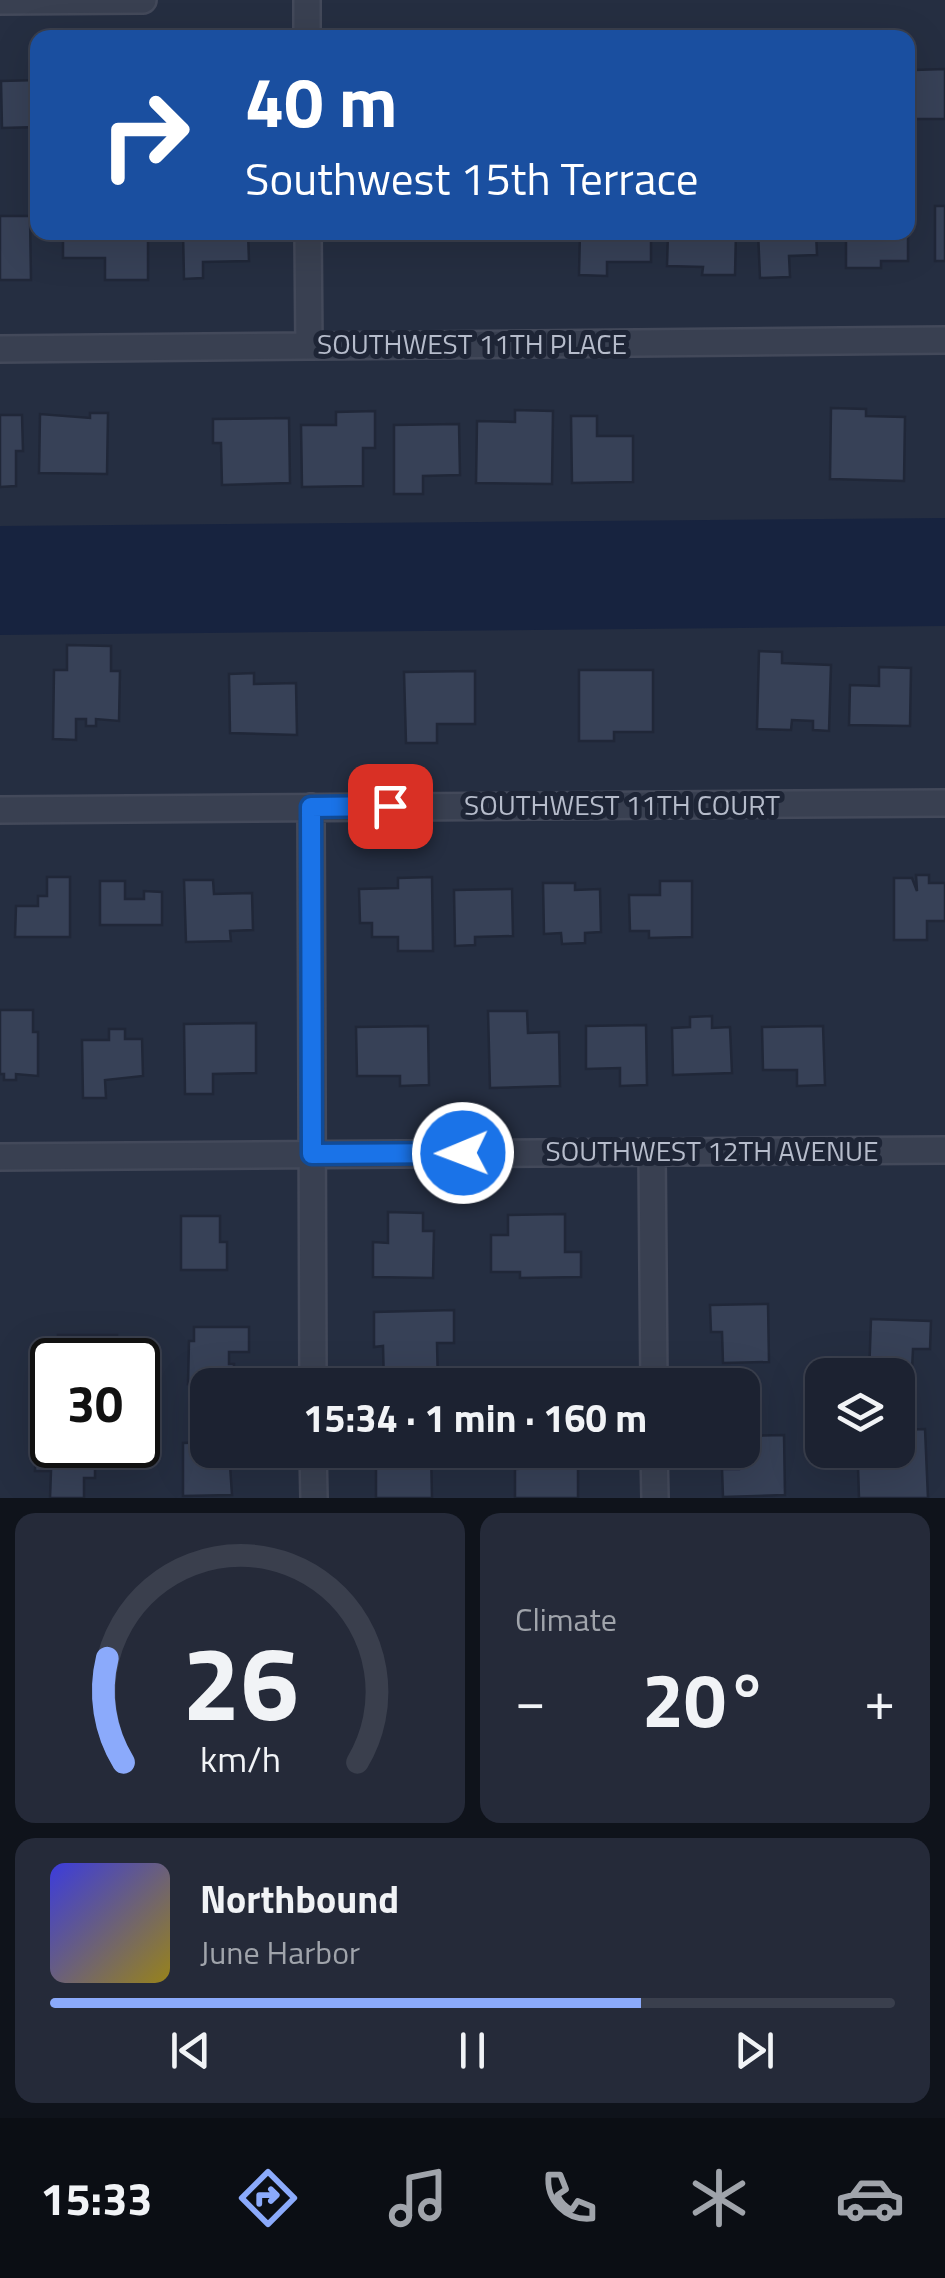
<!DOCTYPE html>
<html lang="en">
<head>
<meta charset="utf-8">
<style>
  body { margin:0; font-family:"Titillium Web",sans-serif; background:#252a39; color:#f1f3f6; height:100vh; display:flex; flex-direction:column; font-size:38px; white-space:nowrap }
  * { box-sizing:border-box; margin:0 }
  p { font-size:32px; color:#a0a4ab }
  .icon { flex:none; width:55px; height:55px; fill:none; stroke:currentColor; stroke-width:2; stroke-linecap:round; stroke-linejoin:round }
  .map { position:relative; height:1498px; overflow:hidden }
  .panel { display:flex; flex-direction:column; gap:15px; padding:15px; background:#0f131b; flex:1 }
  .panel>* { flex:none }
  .banner { position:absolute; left:30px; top:30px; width:885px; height:210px; border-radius:20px; box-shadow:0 10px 40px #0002,0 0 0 2px #3a3f4d; background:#1a4fa0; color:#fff; overflow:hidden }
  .buttons { position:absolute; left:805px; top:1358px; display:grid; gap:20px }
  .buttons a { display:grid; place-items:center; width:110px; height:110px; border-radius:20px; background:#1c2231; box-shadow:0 10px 40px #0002,0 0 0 2px #3a3f4d; font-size:50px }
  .speed { position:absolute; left:30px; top:1338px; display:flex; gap:20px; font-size:50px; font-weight:700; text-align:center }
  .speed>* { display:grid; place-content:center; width:130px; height:130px; border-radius:50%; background:#1c2231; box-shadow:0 10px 40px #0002,0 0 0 2px #3a3f4d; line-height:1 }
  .speed .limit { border:5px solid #111; border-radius:15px; background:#fff; color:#111 }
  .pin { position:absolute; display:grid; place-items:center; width:85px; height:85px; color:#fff; margin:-42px; border-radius:20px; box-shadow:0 5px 15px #0006 }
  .me { position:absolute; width:110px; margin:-55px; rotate:269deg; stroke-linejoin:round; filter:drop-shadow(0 0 8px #0008) }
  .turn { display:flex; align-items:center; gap:35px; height:210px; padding:0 50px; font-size:45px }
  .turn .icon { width:130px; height:130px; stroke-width:2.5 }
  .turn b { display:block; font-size:70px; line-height:85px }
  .big { font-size:75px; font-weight:700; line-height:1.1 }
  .panel .widget { flex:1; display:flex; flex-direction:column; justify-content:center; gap:15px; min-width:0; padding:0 35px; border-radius:20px; background:#252a39 }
  .panel .dial { align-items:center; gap:0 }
  .dial svg { height:260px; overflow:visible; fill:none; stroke:#3a3f4d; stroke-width:7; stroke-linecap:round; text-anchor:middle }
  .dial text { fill:#f1f3f6; stroke:none }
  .song { display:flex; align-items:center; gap:30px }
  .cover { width:120px; height:120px; border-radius:15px; background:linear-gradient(135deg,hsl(240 70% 55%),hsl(50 70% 35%)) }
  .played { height:10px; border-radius:5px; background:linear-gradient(90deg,#8baafb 70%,#3a3f4d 70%) }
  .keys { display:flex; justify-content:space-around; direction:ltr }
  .heat { display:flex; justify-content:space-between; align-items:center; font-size:55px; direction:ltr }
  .panel .tiles { flex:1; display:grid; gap:15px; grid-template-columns:1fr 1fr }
  .widget:last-child { grid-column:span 2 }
  .trip { position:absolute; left:190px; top:1368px; width:570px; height:100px; border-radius:20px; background:#1c2231; box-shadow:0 10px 40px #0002,0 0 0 2px #3a3f4d; font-weight:700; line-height:100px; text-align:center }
  .dock { display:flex; height:160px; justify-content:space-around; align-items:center; background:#0b0e14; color:#a0a4ab }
  .dock .icon { width:70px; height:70px }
  .dock .selected { color:#8baafb }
  .dock b { font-size:45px; color:#f1f3f6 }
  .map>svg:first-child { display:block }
  .water { fill:#17233f }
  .building { fill:#374157; stroke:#202738; stroke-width:2.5 }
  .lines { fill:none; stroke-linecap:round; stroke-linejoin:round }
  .minor-casing { stroke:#43495a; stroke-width:30 }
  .minor { stroke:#394051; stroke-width:25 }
  .route-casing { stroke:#114b97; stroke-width:25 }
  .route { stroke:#1a73e8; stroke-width:18 }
  .labels { text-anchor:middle; stroke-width:10; stroke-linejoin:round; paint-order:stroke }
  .street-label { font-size:28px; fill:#b6bccb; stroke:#1e2536 }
</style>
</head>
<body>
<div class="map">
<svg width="945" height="1498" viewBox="0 0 945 1498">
  <rect width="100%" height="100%" fill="#252e41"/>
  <path class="water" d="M945,518V626L0,635V526Z"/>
  <path class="building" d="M915,60V70L945,69V119H908V61Z
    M38,80V127L2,128L1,81Z
    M935,206H945V261H935Z
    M0,216H30L31,280H0Z
    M908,223V261H881V268H846V232H908Z
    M63,232H148V280H105V258H63Z
    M183,232H248L249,261L203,262V278L184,279Z
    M580,232H651V262H607V276L579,275Z
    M668,232H736L735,275H702L703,267L667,266Z
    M758,232H816L817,255L789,256L790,277L760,278Z
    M831,408L866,409V416L905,417L904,481L830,479Z
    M515,410L553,411L552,484L476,483L477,421L515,422Z
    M375,411V448H363V486L302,487L301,425H336V412Z
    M90,413H108L107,474L39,473L40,414L90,418Z
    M0,415H22L23,451H16V486L0,487Z
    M571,416H597V436H633V482L572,483Z
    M289,418L290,483L222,485L221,443H213V419Z
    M459,424L460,475L423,476V494H394V425Z
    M67,645L111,646V671H120L119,721L96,719V726H86V719H76V740L53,739L54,670H67Z
    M759,651L782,652V663L831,665L829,731L813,730V721L792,720L791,730L757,729Z
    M879,667L911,668L910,726L849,725L850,685L879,686Z
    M579,670H653V732H614V741H579Z
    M475,671V724H437V743H406L404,672Z
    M254,673V684L296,683L297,735L230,733L229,674Z
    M916,875H929V883H945V921H927V940H894V878H912L917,891Z
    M47,877H70V937H15L16,906H38V896H47Z
    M432,877L433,951H398V937H372V923H360L359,889L398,888V878Z
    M184,880H213L214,894L252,893L253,930L230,931L231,941L186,942Z
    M100,881H125V899H144V891L162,892V925H100Z
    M660,881H692V937L649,938V931H630L629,895H660Z
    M543,883H575V890L600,889L601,932L585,933V943L562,944L561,933L544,934Z
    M512,889L513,936L475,937V945L455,946L454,890Z
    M0,1010H33V1032H38V1076L16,1074V1080H4V1074H0Z
    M488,1011H527L528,1033L559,1032L560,1086L490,1088Z
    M712,1016V1028L730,1027L732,1073L673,1075L672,1028L690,1027V1017Z
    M256,1023V1073L213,1074V1094H185L184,1024Z
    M646,1025L647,1085L620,1086V1068L586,1069V1026Z
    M428,1026L429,1085L400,1086V1076H357L356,1027Z
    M823,1026L825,1085L797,1086V1070H763L762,1027Z
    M109,1029H125V1039H142L143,1076L105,1080L106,1098H83L82,1040H109Z
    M388,1212L423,1213V1231H434L433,1278L373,1277V1242L388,1243Z
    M565,1214V1252H581V1277L520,1278V1272H491V1235H508V1215Z
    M181,1216H220V1242H227V1270H181Z
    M768,1304L769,1362L723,1363L722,1332H711L710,1305Z
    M454,1310V1343H437L438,1385H384L383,1346L374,1347V1312Z
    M871,1319L931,1321L930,1349H913L911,1391L898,1390V1375H869Z
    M194,1327H249V1352H229V1364H234L233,1384H188L189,1341H194Z
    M58,1335H117V1360H59Z
    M35,1371H52V1394H35Z
    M925,1429L928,1498H859L858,1466L875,1465V1450H898V1430Z
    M784,1435L785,1495L723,1497L722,1469H739L742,1436Z
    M208,1442V1450H229L232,1495L183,1496V1443Z
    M376,1450H431L432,1498H376Z
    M531,1450H570L571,1463L578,1462V1498H515V1469L532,1468Z
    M36,1451H95V1478H84V1498H50L51,1471H35Z"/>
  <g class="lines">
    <g class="minor-casing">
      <path id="minor" d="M307,0V38
        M0,1L143,0
        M308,232L309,346
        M0,349L945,340
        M311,807L313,1385
        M0,810L945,803
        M652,1152L654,1385
        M0,1157L945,1150
        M313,1450L314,1498
        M654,1450L655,1498"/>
    </g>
    <use href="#minor" class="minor"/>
  </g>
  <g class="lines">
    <g class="route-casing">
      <path id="route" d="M390,806L311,807L312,1154L463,1153"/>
    </g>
    <use href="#route" class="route"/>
  </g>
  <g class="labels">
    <g class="street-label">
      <text x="472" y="354">SOUTHWEST 11TH PLACE</text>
      <text x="622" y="815">SOUTHWEST 11TH COURT</text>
      <text x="712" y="1161">SOUTHWEST 12TH AVENUE</text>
    </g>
  </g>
</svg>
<div class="buttons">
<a><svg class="icon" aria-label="layers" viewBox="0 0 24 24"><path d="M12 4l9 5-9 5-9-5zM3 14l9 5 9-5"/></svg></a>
</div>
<div class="speed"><div class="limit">30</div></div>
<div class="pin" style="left:390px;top:806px;background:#d93025"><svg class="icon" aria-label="arrive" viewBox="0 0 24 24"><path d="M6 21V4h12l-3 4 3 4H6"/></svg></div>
<svg class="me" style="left:463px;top:1153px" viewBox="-20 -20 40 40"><circle r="17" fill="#1a73e8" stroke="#fff" stroke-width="3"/><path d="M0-11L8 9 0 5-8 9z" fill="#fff"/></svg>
<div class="trip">15:34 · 1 min · 160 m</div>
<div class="banner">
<div class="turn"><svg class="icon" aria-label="right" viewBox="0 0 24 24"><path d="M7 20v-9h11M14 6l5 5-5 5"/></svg><div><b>40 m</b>Southwest 15th Terrace</div></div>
</div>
</div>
<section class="panel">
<div class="tiles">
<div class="widget dial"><svg viewBox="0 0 100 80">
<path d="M14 69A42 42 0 1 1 86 69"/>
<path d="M14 69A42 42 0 0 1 9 37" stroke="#8baafb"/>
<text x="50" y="56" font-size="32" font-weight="700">26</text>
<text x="50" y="72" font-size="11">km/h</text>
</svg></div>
<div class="widget"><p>Climate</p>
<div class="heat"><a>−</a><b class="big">20°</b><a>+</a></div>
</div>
<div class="widget">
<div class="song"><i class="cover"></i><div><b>Northbound</b><p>June Harbor</p></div></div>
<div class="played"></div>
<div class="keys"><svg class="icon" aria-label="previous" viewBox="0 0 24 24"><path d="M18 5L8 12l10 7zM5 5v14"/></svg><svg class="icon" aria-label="pause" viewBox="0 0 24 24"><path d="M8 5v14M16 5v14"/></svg><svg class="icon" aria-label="next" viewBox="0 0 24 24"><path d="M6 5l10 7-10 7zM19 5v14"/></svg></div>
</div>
</div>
</section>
<nav class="dock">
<b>15:33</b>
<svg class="icon selected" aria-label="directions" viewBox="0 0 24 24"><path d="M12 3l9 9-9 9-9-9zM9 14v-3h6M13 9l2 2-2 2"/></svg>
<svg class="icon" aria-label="music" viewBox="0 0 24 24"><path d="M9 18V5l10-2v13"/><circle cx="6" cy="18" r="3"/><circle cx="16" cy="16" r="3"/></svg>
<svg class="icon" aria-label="phone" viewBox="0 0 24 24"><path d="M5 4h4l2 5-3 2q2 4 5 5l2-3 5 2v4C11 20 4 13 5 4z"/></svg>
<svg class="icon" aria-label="climate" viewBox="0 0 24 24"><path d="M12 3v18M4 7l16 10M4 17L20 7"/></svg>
<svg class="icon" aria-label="car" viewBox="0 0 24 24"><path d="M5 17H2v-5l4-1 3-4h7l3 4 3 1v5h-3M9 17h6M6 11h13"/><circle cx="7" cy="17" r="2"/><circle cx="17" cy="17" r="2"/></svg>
</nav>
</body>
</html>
